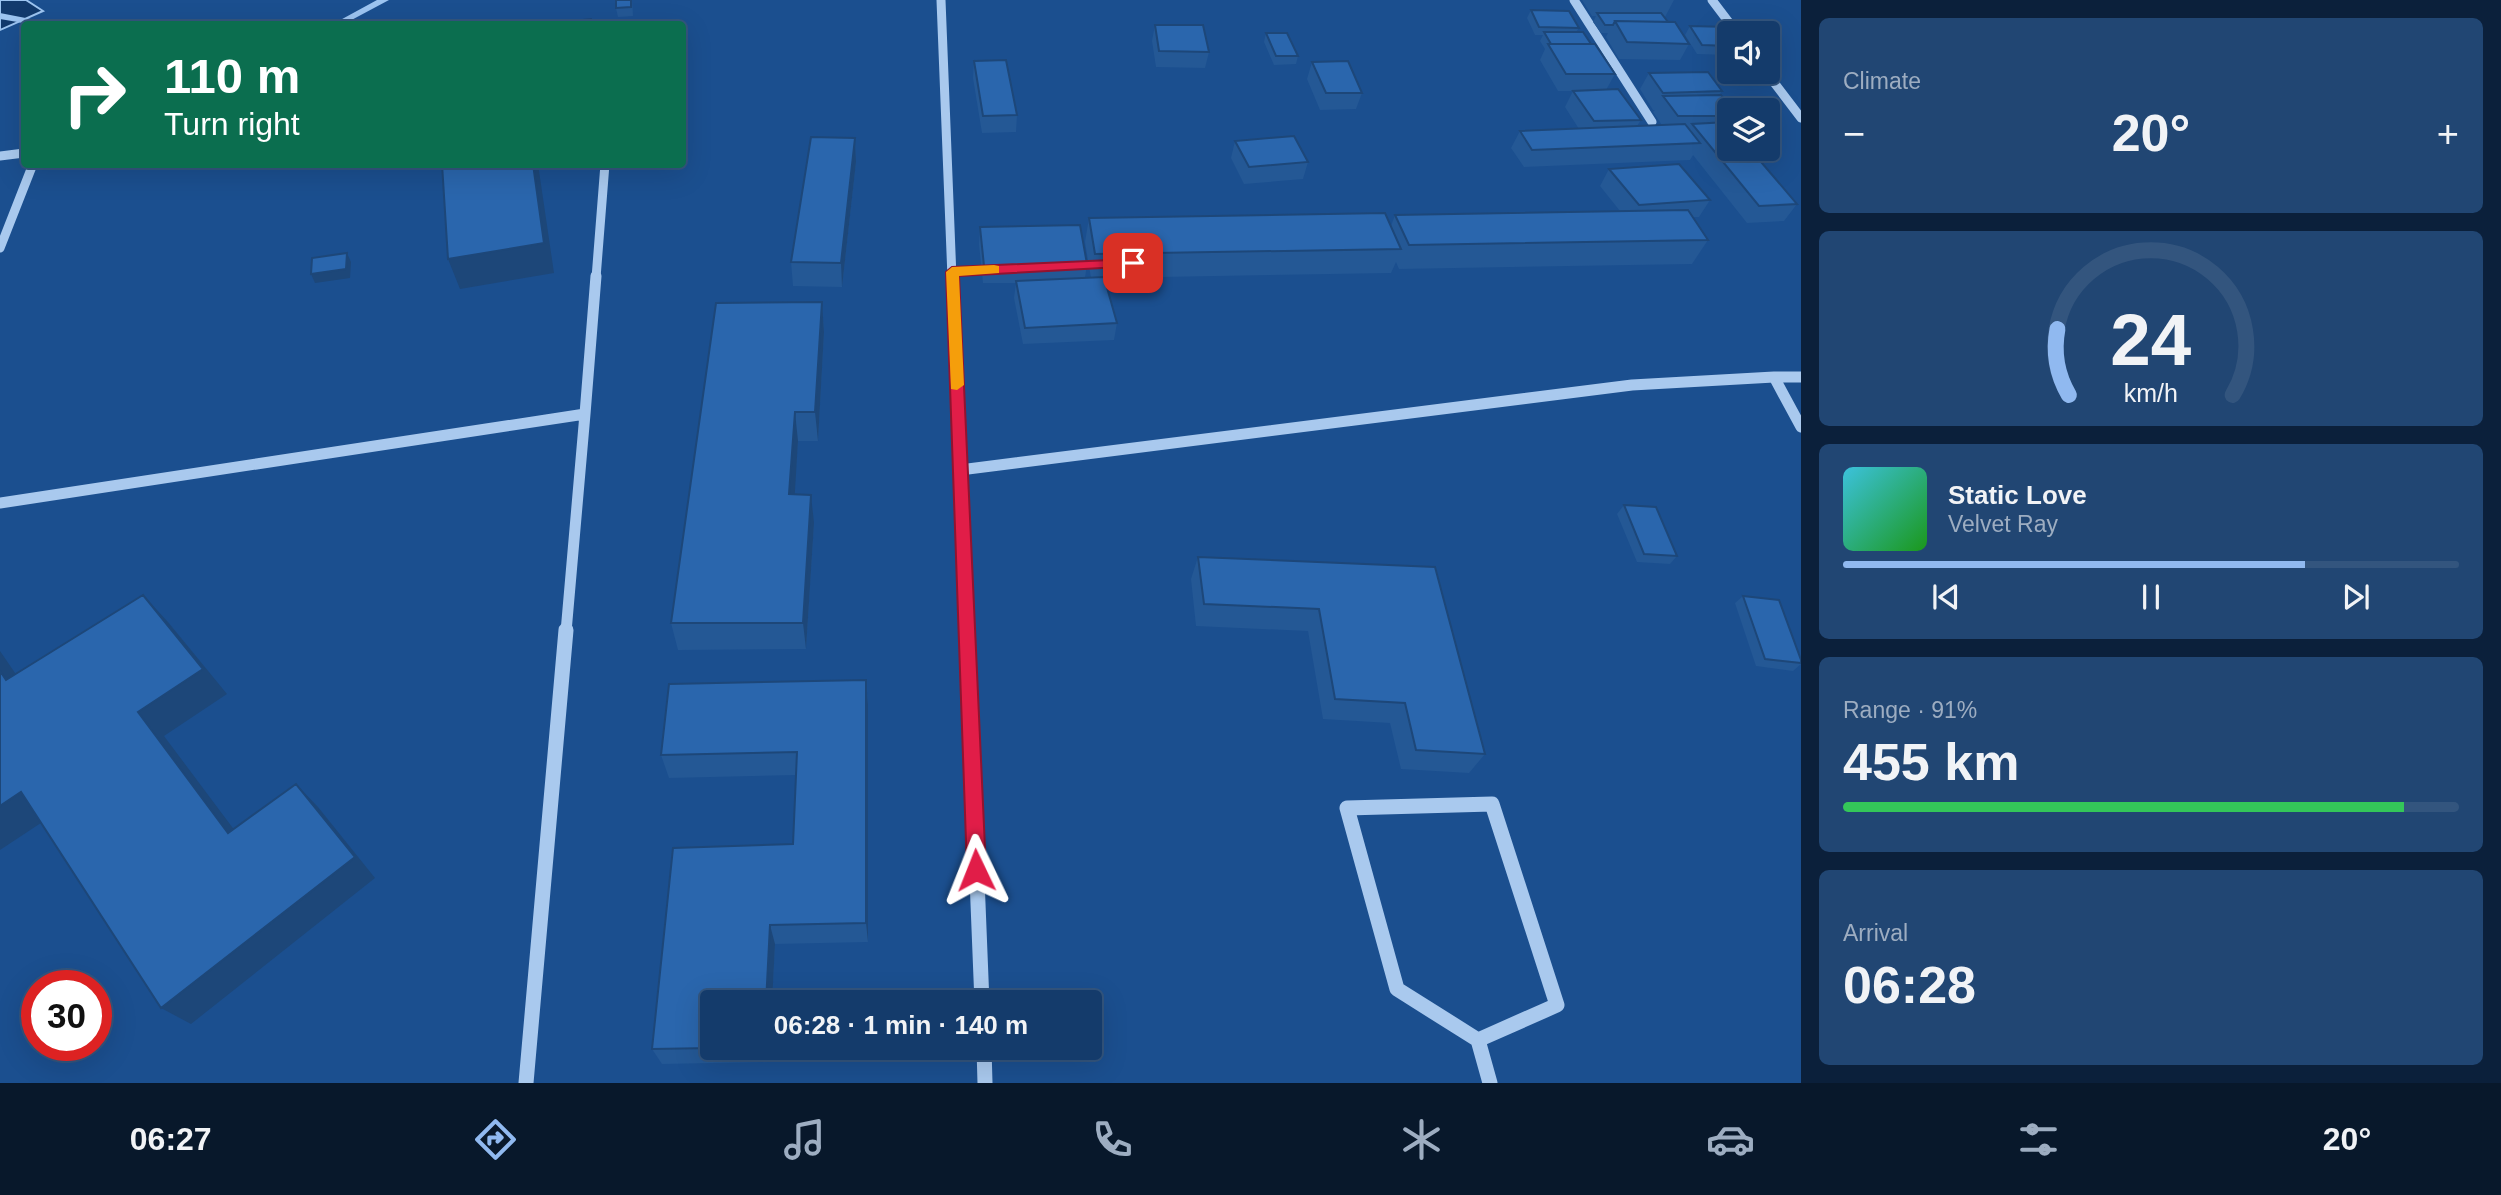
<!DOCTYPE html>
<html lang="en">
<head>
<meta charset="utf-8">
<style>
  body { margin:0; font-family:Helvetica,sans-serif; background:#214673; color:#f1f3f6; height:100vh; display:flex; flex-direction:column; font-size:26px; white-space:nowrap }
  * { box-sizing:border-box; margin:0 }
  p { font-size:23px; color:#9dadc1 }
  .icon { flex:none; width:38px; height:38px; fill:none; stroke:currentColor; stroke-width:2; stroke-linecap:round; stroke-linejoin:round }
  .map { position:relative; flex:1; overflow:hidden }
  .details { display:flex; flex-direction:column; gap:18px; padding:18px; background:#0b203b; width:700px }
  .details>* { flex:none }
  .hud { position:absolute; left:21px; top:21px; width:665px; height:147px; border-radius:7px; box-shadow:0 7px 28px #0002,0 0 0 2px #33557e; background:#0b6e4f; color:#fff; overflow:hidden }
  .buttons { position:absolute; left:1717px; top:21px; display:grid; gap:14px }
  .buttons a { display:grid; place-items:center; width:63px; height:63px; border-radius:7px; background:#143b6b; box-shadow:0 7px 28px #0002,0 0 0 2px #33557e; font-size:35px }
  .speed { position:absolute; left:21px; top:970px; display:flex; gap:14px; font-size:35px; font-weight:700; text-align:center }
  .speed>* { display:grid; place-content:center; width:91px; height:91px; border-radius:50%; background:#143b6b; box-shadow:0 7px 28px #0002,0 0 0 2px #33557e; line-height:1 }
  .speed .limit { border:10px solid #d22; background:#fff; color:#111 }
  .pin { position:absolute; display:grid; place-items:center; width:60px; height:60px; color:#fff; margin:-30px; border-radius:14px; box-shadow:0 4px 10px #0006 }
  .me { position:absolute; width:77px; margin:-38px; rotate:358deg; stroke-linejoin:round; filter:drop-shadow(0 0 5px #0008) }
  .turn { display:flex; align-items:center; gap:24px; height:147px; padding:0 28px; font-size:32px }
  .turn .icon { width:91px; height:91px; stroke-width:2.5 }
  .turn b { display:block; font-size:49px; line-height:60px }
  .big { font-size:52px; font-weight:700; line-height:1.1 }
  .details .tile { flex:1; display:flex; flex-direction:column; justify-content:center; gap:10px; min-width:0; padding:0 24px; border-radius:10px; background:#214673 }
  .details .dial { align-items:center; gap:0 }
  .dial svg { height:182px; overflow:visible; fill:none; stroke:#33557e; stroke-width:7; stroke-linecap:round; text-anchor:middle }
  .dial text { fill:#f1f3f6; stroke:none }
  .song { display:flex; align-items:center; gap:21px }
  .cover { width:84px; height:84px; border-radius:10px; background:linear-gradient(135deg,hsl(190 70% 55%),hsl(120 70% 35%)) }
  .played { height:7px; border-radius:4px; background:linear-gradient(90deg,#90b9f0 75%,#33557e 75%) }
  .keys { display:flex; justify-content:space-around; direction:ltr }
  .heat { display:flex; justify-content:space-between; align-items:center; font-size:38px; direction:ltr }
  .charge { height:10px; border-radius:5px; background:linear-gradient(90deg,#34c759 91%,#33557e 0) }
  .trip { position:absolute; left:700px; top:990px; width:402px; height:70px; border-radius:7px; background:#143b6b; box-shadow:0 7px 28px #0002,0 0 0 2px #33557e; font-weight:700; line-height:70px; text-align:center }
  .menu { display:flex; height:112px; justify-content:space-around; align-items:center; background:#08182b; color:#9dadc1 }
  .menu .icon { width:49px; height:49px }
  .menu .selected { color:#90b9f0 }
  .menu b { font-size:32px; color:#f1f3f6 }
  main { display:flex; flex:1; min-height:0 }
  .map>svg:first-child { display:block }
  .water { fill:#123a6d; stroke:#9cc4f0; stroke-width:2 }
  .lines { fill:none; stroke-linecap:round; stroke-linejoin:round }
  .stream { fill:#9cc4f0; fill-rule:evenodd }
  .minor-far2 { stroke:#a9c9ee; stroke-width:9 }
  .minor-far1 { stroke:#a9c9ee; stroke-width:11 }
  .minor { stroke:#a9c9ee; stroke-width:15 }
  .wall { fill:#245895 }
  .shaded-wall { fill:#1d4779 }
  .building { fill:#2a66ad; stroke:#1d4779; stroke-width:2 }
  .route { fill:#e11d48; stroke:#92132f; stroke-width:2 }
  .slow { fill:#f59e0b }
</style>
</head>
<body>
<main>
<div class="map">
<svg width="1801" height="1083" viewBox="0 0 1801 1083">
  <rect width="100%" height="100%" fill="#1b4f8f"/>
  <path class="water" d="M0,0H26L43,11L0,30Z"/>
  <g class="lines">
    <path class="stream" d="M377,0H389L344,24H333Z
      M0,13L41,21L46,24H29L0,19Z"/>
    <path class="minor-far2" d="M941,0L952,278
      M1574,0L1652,122
      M1712,0L1737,33
      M1766,72L1801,118
      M0,156L24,153
      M0,248L33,164
      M952,272L996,269
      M596,278L605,164"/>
    <path class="minor-far1" d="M952,276L967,632
      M1801,377H1774L1801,427
      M585,414L596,276
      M960,470L1632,385L1774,377
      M0,503L585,414L566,632"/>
    <path class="minor" d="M967,630L982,1003
      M1492,804L1557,1005L1478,1040L1397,989L1347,808Z
      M1478,1040L1490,1083
      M984,1048L985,1083
      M526,1083L566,630"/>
  </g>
  <path class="wall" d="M632,0L633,16L618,17L616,8Z
    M1582,0H1674L1665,17H1664L1689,44L1680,60L1619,59L1606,37L1608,33H1601L1593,22L1596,16H1592Z
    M1531,10L1579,28L1576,32L1591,44L1615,74L1606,90L1641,120L1637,126L1662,125L1653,112L1655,110H1653L1640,89L1649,73L1722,91L1719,95L1729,110V149L1797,204L1784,221L1747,223L1693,155L1690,160L1524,167L1511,148L1520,131L1579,129L1565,107L1573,91H1579H1558L1540,60L1545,49L1540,41L1543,35H1535L1527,18Z
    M1155,25L1209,52L1205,68L1156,67L1152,41Z
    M1690,26L1729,33V55L1697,54L1685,35Z
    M1266,33L1298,56L1296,64L1274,65L1264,42Z
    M974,61L1017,115L1016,132L982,133L973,78Z
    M1312,62L1362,93L1356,109L1320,110L1307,79Z
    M855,138L856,162L842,287L793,286L791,262Z
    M1235,141L1308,162L1303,179L1244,184L1231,158Z
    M1609,169L1710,200L1699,217H1692L1708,240L1692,264L1399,269L1396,262L1391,273L1105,278L1117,323L1114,340L1023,344L1014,298L1016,283H983L979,244L980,227L1087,264L1085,278H1091L1085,242L1089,218L1391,226L1395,215L1620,211L1600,186Z
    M822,302L824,332L818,441H798L794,494L814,523L806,649L678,650L671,623Z
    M1624,505L1677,556L1670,564L1637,562L1617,514Z
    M1198,557L1435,567L1485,754L1469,773L1401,769L1390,723L1323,719L1308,631L1196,626L1191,579Z
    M1743,596L1801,660V664L1793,671L1756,666L1735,603Z
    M866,680L868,705V942L775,944L772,1003H712V1048H770V1062L662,1064L652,1049L793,844L796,775L669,778L661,755Z"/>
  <path class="shaded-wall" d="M855,138L856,162L842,287L841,263Z
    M533,164H538L554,273L460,289L448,259Z
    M347,253L351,262L350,278L315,283L311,274Z
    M822,302L824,332L818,441L815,412Z
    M795,412L798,441L793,523L789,494Z
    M811,495L814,523L806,649L803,623Z
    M143,595L168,622L227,694L164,736L253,855L228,833L138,712Z
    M0,651L37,705L6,680L0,671Z
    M866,680L868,705V942L866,923Z
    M296,784L318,807L375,878L191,1024L161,1008Z
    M21,792L53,815L0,850V806Z
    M770,925L775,944L772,1003H766Z
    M765,1048H770V1062Z"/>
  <path class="building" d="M616,0H631V7L616,8Z
    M1531,10L1569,11L1579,28L1539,27Z
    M1597,13H1661L1668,22L1615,21L1613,25H1605Z
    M591,19L592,24H544Z
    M1615,21L1675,22L1689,44L1627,42Z
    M1155,25H1203L1209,52L1159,51Z
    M1690,26L1729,27L1734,33H1729V46L1702,45Z
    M1544,32H1583L1591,44H1551Z
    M1266,33H1287L1298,56H1276Z
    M1548,44H1595L1615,74H1566Z
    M1006,60L1017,115L983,116L974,61Z
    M1348,61L1362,93H1326L1312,62Z
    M1708,72L1722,91L1663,93L1649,73Z
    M1618,89L1641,120L1594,121L1573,91Z
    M1721,95L1733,110H1729V116H1678L1663,96Z
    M1728,122L1729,124V149H1750L1797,204L1759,206L1692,124Z
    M1685,124L1700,143L1532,150L1520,131Z
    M1294,136L1308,162L1249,167L1235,141Z
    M811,137L855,138L841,263L791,262Z
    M442,164H533L544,243L448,259Z
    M1679,164L1710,200L1639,205L1609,169Z
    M1688,210L1708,240L1409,245L1395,215Z
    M1385,213L1401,249L1095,254L1089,218Z
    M1080,225L1087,264L984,266L980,227Z
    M347,253L346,269L311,274L312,258Z
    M1104,277L1117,323L1025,328L1016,281Z
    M822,302L815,412H795L789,494L811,495L803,623H671L716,303Z
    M1624,505L1656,507L1677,556L1644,554Z
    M1198,557L1435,567L1485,754L1416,750L1405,703L1335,699L1319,609L1204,604Z
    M143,595L203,669L138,712L228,833L296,784L355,857L161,1008L21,792L0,806V671L6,680Z
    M1743,596L1779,600L1801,660V663L1765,659Z
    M866,680V923L770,925L766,1003H712V1048L652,1049L673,848L793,844L797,752L661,755L669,684Z"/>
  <path class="route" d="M1133,259L1140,263L1138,266L959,276L986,870L983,876L976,879L969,876L967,870L946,272L952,267Z"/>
  <path class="slow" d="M994,265L999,266V273L959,276L964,385L957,390L951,389L946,272L952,267Z"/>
</svg>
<div class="buttons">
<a><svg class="icon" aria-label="sound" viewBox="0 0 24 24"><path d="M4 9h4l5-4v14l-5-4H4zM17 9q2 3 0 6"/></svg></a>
<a><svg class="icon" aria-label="layers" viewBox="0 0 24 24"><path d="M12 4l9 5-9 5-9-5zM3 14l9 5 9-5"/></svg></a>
</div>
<div class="speed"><div class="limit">30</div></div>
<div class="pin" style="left:1133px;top:263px;background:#d93025"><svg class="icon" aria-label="arrive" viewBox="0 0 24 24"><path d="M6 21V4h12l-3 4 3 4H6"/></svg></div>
<svg class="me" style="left:976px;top:870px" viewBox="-20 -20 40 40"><path d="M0-17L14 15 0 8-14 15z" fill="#e11d48" stroke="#fff" stroke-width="4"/></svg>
<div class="trip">06:28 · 1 min · 140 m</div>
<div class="hud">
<div class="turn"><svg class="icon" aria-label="right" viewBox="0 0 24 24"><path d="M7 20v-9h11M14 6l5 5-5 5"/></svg><div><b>110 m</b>Turn right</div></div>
</div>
</div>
<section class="details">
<div class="tile"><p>Climate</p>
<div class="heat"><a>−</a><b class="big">20°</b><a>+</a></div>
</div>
<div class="tile dial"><svg viewBox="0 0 100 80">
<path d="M14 69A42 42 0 1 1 86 69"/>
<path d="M14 69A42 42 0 0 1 9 40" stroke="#90b9f0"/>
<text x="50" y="56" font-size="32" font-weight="700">24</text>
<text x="50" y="72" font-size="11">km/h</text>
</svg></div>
<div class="tile">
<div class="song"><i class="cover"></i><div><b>Static Love</b><p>Velvet Ray</p></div></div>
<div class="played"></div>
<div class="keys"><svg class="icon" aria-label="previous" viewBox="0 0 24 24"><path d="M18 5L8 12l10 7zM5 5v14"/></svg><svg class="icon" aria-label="pause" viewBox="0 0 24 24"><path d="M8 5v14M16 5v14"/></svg><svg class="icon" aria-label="next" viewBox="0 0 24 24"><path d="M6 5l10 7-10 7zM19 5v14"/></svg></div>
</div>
<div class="tile"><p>Range · 91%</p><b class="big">455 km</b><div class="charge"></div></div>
<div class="tile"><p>Arrival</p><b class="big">06:28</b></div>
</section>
</main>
<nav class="menu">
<b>06:27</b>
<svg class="icon selected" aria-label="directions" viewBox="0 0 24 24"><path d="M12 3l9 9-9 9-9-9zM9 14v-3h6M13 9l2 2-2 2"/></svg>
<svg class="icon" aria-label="music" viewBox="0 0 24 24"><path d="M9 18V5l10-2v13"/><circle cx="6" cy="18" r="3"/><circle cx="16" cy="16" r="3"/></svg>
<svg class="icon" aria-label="phone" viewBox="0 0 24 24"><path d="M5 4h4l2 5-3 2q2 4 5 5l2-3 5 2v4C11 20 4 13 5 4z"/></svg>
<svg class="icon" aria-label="climate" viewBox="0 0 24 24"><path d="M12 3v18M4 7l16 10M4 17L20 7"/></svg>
<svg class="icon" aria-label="car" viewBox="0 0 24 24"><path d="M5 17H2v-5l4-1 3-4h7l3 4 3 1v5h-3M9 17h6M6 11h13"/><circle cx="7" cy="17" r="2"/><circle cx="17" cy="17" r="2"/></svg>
<svg class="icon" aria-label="filters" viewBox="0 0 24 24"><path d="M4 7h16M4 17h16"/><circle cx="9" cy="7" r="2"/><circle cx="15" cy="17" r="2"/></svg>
<b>20°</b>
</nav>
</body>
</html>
